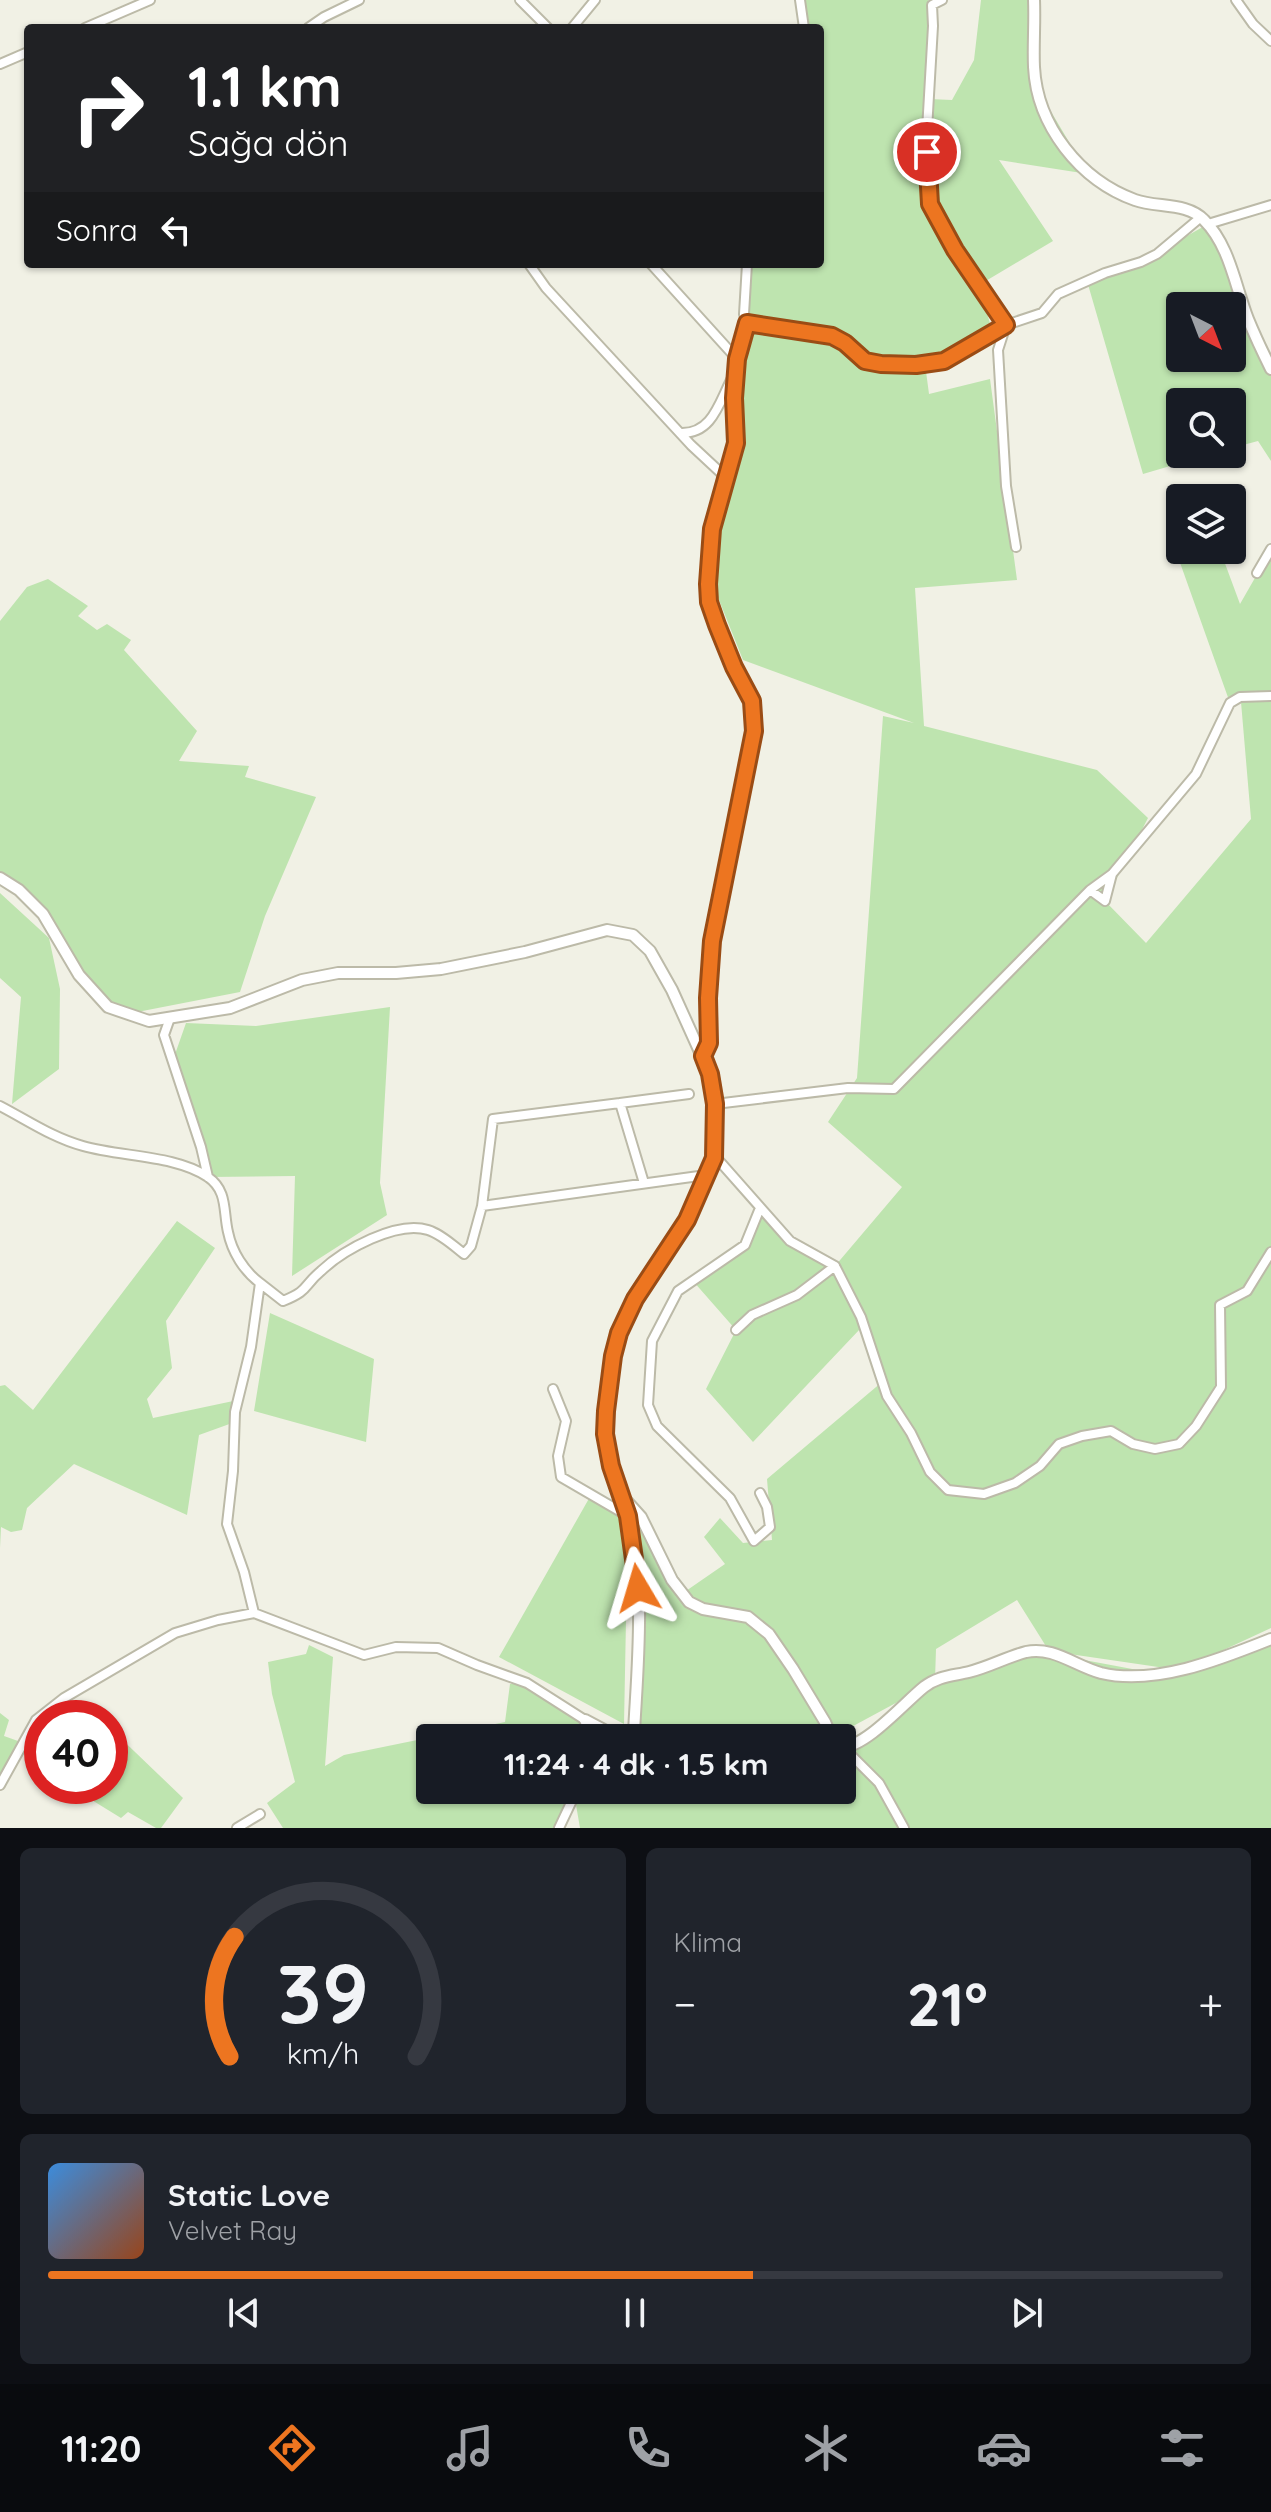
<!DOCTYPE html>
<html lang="tr">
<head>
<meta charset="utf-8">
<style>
  body { margin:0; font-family:Quicksand,sans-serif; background:#20242c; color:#f1f3f6; height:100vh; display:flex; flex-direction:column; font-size:30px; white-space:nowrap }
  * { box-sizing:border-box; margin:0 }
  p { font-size:26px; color:#9ea1a6 }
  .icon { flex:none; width:44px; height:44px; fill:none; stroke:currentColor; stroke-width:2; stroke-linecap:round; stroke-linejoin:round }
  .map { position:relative; height:1828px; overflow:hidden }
  .drawer { display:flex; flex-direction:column; gap:20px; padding:20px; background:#0d0f14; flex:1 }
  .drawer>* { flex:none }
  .banner { position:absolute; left:24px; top:24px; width:800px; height:244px; border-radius:8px; box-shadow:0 2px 6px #0004; background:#202124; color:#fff; overflow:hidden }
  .needle { width:52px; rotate:138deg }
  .tools { position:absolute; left:1166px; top:292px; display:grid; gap:16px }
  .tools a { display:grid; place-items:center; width:80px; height:80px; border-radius:8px; background:#171b24; box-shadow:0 2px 6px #0004; font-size:40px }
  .speed { position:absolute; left:24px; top:1700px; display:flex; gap:16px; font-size:40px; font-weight:700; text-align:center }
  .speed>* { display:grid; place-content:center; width:104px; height:104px; border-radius:50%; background:#171b24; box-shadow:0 2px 6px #0004; line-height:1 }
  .speed .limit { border:12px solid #d22; background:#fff; color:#111 }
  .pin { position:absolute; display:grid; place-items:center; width:68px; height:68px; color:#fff; margin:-34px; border:4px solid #fff; border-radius:50%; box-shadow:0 2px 8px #0007 }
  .me { position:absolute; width:88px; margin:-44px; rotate:353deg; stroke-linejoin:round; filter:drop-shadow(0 0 6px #0008) }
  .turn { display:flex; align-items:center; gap:28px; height:168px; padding:0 32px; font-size:36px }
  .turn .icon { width:104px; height:104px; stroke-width:2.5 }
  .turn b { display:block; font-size:56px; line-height:68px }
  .then { display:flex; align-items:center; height:76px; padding:0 32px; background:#0003; gap:16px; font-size:30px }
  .big { font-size:60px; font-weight:800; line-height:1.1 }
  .drawer .tile { flex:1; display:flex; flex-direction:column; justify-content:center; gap:12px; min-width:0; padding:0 28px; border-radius:12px; background:#20242c }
  .drawer .dial { align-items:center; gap:0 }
  .dial svg { height:208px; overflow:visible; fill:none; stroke:#363941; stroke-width:7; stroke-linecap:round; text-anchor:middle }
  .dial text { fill:#f1f3f6; stroke:none }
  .song { display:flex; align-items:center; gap:24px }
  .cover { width:96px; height:96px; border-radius:12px; background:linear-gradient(135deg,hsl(210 70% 55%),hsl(20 70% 35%)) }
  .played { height:8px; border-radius:4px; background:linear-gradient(90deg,#ed7520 60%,#363941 60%) }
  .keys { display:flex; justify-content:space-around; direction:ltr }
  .heat { display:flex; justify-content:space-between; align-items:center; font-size:44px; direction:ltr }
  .drawer .tiles { flex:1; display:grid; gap:20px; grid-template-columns:1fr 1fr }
  .tile:last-child { grid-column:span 2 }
  .trip { position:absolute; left:416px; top:1724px; width:440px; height:80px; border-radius:8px; background:#171b24; box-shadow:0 2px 6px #0004; font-weight:800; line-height:80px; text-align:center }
  .dock { display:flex; height:128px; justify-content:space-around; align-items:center; background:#090b0e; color:#9ea1a6 }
  .dock .icon { width:56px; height:56px }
  .dock .on { color:#ed7520 }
  .dock b { font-size:36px; color:#f1f3f6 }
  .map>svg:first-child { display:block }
  .green { fill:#bee4af; fill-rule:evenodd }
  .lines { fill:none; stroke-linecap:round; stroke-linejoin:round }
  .minor-casing { stroke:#bcbaa8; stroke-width:12 }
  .tertiary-casing { stroke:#bcbaa8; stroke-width:14 }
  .minor { stroke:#fff; stroke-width:8 }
  .tertiary { stroke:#fff; stroke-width:10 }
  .route-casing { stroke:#9a4c15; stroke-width:20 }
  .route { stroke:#ed7520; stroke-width:14 }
</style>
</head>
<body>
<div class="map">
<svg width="1271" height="1828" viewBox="0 0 1271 1828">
  <rect width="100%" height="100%" fill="#f1f1e5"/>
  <path class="green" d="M796,0H928L929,99L952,100L974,60L981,0H1033L1037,88L1088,174L999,160L1053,241L979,285L993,334L925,364L929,394L990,379L1017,580L915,588L924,726L1097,770L1148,818L1105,901L1146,943L1251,819L1241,702L1230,703L1178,557L1189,550H1220L1240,604L1271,550V1628L1202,1660L1271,1639V1828H580L575,1799L559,1828H283L267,1803L295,1782L272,1694L268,1662L306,1654L309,1645L333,1657L325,1766L344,1755L505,1722L510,1684L527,1683L585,1720L587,1738H430V1790H842V1754L850,1759L844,1748L918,1691L831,1738H625L634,1732L638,1625L630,1506L683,1593L725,1564L704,1537L720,1518L743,1543L772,1540L767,1479L882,1382L860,1329L753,1442L706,1389L736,1330L693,1281L745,1245L760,1208L790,1241L835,1266L902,1187L828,1122L857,1078L883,716L914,723L743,660L715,590L717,542L736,443L751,264H820V28H801ZM1017,1600L1049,1651L1172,1669L1159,1674L1036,1651L935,1680L936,1649Z
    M1208,224L1271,362V461L1258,441L1232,448V402H1180V454H1211L1143,474L1087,281L1141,262ZM1180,306H1232V358H1180Z
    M48,579L88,606L78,616L97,630L107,624L131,640L124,650L197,731L179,761L249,766L245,777L316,797L265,916L240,992L127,1014L102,1000L43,914L0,878V621L27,587Z
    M0,893L49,938L60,989L59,1069L12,1104L21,997L0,978Z
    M390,1007L380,1183L387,1215L292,1276L295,1176L208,1177L173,1060L186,1023L256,1026Z
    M177,1221L215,1248L166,1321L172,1368L147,1399L153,1418L238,1400L235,1422L199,1435L187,1515L74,1464L27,1508L22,1530L11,1532L1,1527L0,1548V1386L5,1385L33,1410Z
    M270,1313L374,1359L366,1442L254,1411Z
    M591,1495L628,1516L624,1724L499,1657Z
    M0,1713L9,1720L4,1736L18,1741L0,1784Z
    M110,1728L183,1798L161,1828H156L128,1812L121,1818L69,1786H110Z"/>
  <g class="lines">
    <g class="minor-casing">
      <path id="minor" d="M520,0L548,28
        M800,0L804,28
        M942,0L932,5L933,26L927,130L926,175L930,204L955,250L1006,325L998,350L1006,486L1016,547
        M1236,0L1253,24L1271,41
        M85,28L150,0
        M308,28L324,17L359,0
        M572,28L595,0
        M0,64L28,52
        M1208,224L1271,205
        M529,264L546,288L691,445L720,472L729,475
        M651,264L737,359
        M747,264L744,314L747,323L832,336L845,343L865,361L881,364L916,365L944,361L1006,325L1042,313L1058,294L1105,273L1141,262L1157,254L1201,217
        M681,433C715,434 720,397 735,373
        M1257,573L1271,549
        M1112,874L1090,890L1105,901L1112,874L1196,774L1230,703L1240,697L1271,696
        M170,1018L164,1035L201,1147L208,1177
        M620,1103L689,1094
        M715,1104L848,1088L894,1089L1090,890
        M0,1106C27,1120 53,1138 83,1146C121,1157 176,1155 208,1177C228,1191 223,1211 228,1232C232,1252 244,1271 260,1283L251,1347L235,1412L233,1471L227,1524L244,1572L254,1613L364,1655L396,1647L438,1648L477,1665L527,1683L585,1720L587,1738
        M714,1155L790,1241L835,1266L861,1317L887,1396L911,1433L930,1472L948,1490L984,1494L1015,1483L1040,1466L1059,1444L1082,1436L1111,1431L1133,1444L1155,1449L1179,1444L1196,1426L1221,1387L1220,1305L1247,1291L1271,1252
        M644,1183L620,1103L493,1119L482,1206L706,1175
        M260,1283L283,1301C310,1290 302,1287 321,1271C343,1250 397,1220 428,1230C441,1234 454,1246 464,1254L471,1246L482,1206
        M736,1330L752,1315L797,1295L835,1266
        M553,1389L566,1421L558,1456L561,1477L628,1516
        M760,1493L767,1507L770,1527L754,1541L730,1498L657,1426L648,1405L652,1341L678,1291L745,1245L760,1208
        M844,1748L879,1783L904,1828
        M0,1785L36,1720L64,1698L175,1633L218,1620L254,1613
        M237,1828L260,1814
        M559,1828L577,1790"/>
    </g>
    <g class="tertiary-casing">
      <path id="tertiary" d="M1034,0C1035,22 1033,45 1034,67C1037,126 1080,180 1135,200C1157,208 1187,202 1204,220C1230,246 1235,286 1248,319C1255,336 1263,353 1271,369
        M0,878L19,890L43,914L79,975L108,1007L149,1021L230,1008L302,980L338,973H396L441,969L525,952L607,930L633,935L650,951L672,990L710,1074L715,1104L714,1158L687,1220L635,1299L619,1333L613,1356L606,1411L605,1434L611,1466L622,1496L641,1517L672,1580L689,1602L703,1609L748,1617L769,1634L793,1669L825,1722L832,1738
        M703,1056L709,1043L708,998L712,941L754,731L752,701L734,667L717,625L709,602L708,584L712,529L736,443L734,398L737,359L747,323
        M624,1502C647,1575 638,1657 634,1732L625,1738
        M585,1720L619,1738
        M842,1747C866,1747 904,1703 924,1687C938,1676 952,1676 969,1672C989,1667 1007,1657 1026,1652C1053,1646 1075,1666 1101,1673C1155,1686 1221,1659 1271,1639"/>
    </g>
    <use href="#minor" class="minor"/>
    <use href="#tertiary" class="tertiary"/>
  </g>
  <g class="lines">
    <g class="route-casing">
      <path id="route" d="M638,1588L628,1516L611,1466L605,1434L606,1411L613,1356L619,1333L635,1299L687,1220L714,1158L715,1104L710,1074L703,1056L709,1043L708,998L712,941L754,731L752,701L734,667L717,625L709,602L708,584L712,529L736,443L734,398L737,359L747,323L832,336L845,343L865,361L881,364L916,365L944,361L1006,325L955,250L930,204L927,152"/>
    </g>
    <use href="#route" class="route"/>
  </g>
</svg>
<div class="tools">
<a><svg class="needle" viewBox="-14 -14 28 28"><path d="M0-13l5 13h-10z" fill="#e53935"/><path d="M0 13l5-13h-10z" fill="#9ea1a6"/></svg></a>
<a><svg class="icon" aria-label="search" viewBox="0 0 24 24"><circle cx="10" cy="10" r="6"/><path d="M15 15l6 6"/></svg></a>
<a><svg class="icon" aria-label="layers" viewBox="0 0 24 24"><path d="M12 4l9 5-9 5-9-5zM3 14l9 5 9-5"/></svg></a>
</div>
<div class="speed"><div class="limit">40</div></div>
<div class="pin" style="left:927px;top:152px;background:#d93025"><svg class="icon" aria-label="arrive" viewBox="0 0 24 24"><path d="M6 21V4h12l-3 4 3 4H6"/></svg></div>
<svg class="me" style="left:638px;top:1588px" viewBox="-20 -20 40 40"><path d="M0-17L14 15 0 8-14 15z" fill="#ed7520" stroke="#fff" stroke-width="4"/></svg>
<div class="trip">11:24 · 4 dk · 1.5 km</div>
<div class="banner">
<div class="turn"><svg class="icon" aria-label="right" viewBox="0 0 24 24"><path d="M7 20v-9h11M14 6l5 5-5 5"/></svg><div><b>1.1 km</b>Sağa dön</div></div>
<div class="then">Sonra<svg class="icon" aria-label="left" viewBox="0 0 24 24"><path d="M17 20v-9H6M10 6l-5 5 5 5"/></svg></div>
</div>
</div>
<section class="drawer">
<div class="tiles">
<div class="tile dial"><svg viewBox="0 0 100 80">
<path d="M14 69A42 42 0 1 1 86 69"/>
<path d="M14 69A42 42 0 0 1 16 23" stroke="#ed7520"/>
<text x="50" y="56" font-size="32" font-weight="700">39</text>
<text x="50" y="72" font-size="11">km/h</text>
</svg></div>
<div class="tile"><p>Klima</p>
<div class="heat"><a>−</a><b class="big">21°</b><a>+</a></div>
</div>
<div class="tile">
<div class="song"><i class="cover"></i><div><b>Static Love</b><p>Velvet Ray</p></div></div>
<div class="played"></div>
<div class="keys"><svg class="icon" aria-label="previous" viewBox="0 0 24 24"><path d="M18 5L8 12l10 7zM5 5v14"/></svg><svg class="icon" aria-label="pause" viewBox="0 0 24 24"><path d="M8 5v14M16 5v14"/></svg><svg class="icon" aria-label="next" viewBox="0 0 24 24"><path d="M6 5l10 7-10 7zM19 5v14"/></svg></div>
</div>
</div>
</section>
<nav class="dock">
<b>11:20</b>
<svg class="icon on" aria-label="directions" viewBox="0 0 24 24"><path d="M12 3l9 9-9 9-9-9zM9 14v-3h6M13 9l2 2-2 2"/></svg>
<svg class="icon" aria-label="music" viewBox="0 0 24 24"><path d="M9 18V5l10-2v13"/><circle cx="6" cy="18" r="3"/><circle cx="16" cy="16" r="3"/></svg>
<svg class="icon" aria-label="phone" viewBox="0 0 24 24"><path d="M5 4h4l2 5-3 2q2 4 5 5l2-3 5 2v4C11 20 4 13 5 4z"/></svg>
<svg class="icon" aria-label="climate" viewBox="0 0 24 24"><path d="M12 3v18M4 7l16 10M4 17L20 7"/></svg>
<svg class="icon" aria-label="car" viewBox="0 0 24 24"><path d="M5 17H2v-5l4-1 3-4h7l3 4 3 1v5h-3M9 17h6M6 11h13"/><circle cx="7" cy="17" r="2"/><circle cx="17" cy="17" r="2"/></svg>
<svg class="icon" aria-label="filters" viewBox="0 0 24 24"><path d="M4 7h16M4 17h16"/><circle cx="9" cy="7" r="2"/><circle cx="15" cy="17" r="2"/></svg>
</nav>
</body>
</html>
